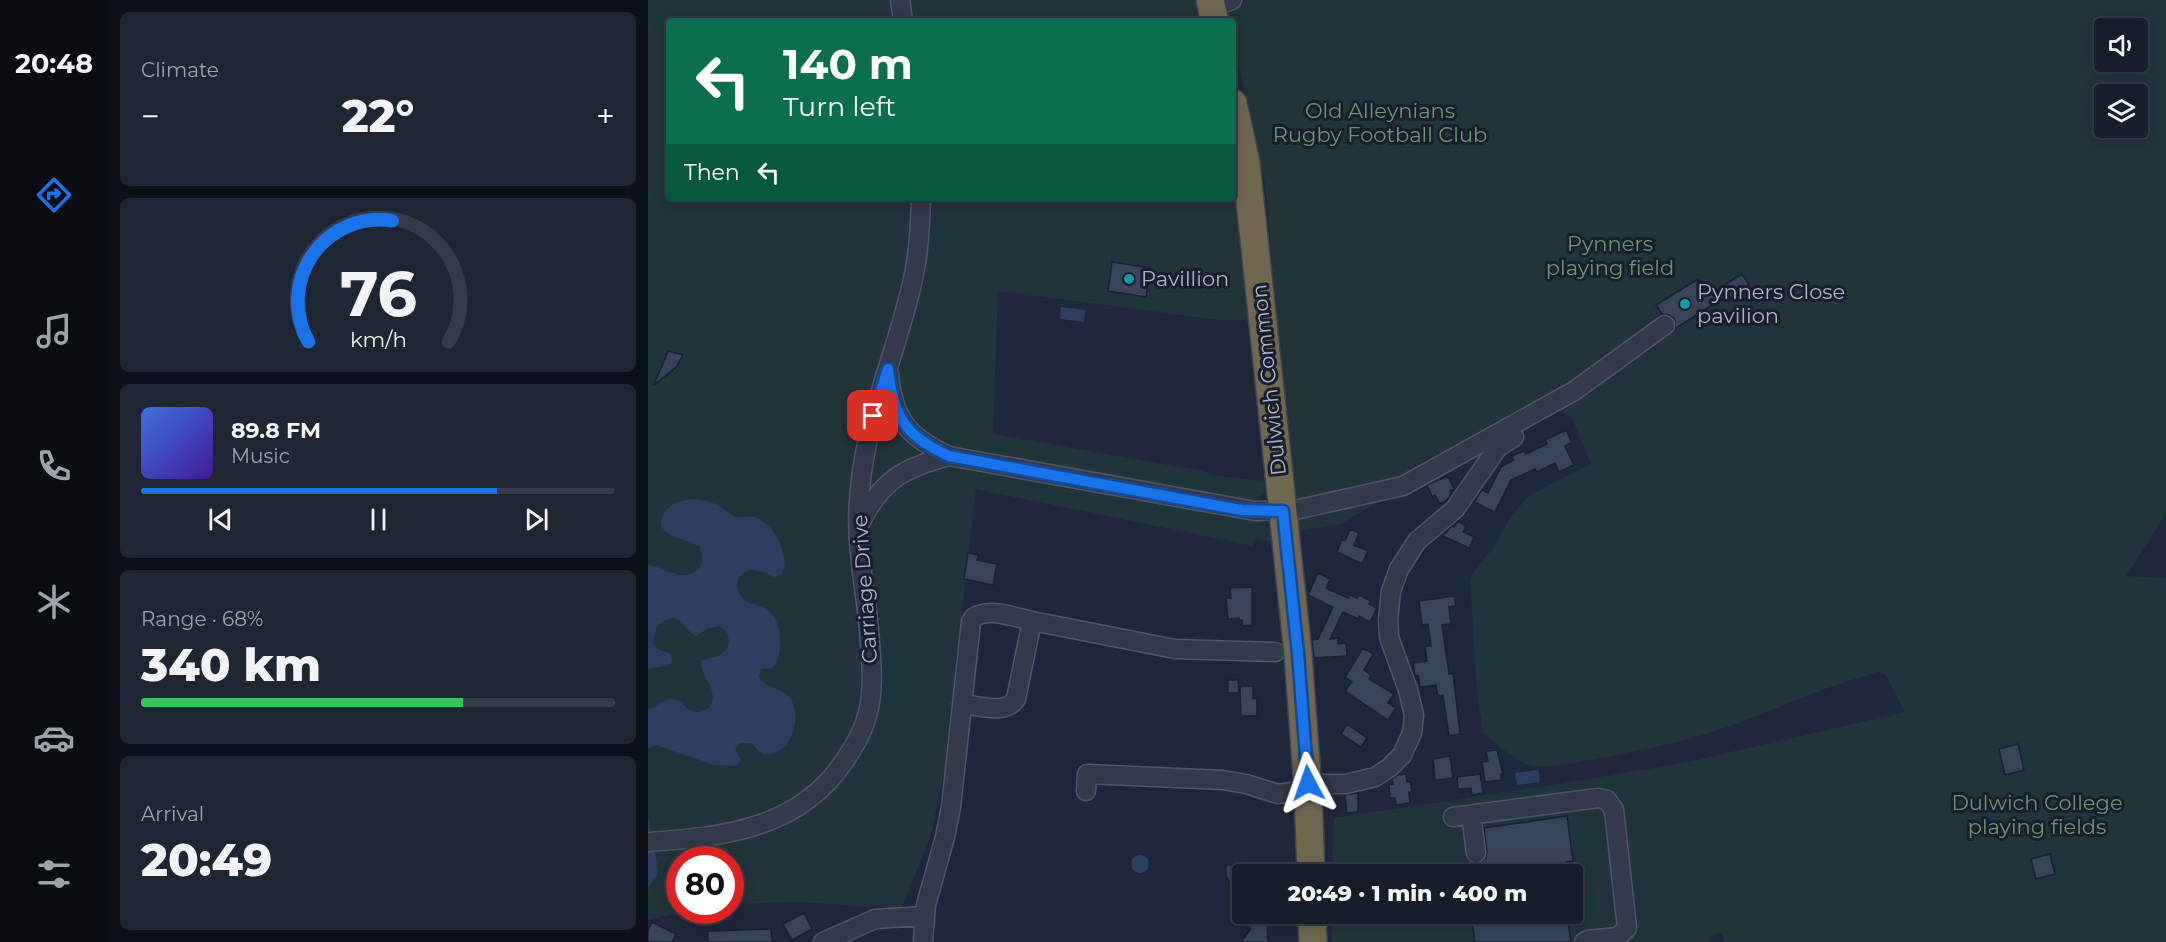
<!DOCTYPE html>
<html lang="en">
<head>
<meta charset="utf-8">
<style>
  body { margin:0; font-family:Montserrat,sans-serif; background:#1f2633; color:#f1f3f6; height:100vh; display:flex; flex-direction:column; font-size:22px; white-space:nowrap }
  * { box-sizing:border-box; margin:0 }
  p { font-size:20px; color:#9ea2a9 }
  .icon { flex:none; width:33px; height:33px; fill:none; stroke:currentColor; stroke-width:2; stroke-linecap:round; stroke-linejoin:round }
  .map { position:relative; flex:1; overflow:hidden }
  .drawer { display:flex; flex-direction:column; gap:12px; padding:12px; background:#0c1018; width:540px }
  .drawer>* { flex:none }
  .hud { position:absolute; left:18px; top:18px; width:570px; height:183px; border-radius:6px; box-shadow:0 3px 15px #0003,0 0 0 2px #353b47; background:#0b6e4f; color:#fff; overflow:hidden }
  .fabs { position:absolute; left:1446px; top:18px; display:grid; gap:12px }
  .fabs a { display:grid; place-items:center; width:54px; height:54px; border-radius:6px; background:#161d2b; box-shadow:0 3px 15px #0003,0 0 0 2px #353b47; font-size:30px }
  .speed { position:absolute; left:18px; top:846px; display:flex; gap:12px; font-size:30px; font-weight:700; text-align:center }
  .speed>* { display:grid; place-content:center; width:78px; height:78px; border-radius:50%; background:#161d2b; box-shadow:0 3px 15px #0003,0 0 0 2px #353b47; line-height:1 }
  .speed .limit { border:9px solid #d22; background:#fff; color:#111 }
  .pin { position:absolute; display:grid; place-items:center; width:51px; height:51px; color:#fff; margin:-26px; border-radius:12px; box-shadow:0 3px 9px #0006 }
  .me { position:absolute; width:66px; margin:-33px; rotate:356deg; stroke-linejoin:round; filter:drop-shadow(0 0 4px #0008) }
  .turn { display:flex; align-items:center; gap:21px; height:126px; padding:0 18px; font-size:27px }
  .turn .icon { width:78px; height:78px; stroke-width:2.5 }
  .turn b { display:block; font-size:42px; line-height:51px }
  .then { display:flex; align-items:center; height:57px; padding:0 18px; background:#0003; gap:12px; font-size:22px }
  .big { font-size:45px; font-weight:800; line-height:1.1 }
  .drawer .widget { flex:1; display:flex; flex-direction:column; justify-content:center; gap:9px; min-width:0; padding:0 21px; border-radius:9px; background:#1f2633 }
  .drawer .dial { align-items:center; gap:0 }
  .dial svg { height:156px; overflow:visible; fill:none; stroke:#353b47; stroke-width:7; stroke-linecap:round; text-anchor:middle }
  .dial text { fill:#f1f3f6; stroke:none }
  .song { display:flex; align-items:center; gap:18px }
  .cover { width:72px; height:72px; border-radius:9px; background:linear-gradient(135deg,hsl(220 70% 55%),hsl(260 70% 35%)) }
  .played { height:6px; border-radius:3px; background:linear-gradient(90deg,#1a73e8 75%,#353b47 75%) }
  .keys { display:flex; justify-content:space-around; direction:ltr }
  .heat { display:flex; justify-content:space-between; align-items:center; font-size:33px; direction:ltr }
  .charge { height:9px; border-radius:4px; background:linear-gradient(90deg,#34c759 68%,#353b47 0) }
  .trip { position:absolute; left:584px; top:864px; width:351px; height:60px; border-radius:6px; background:#161d2b; box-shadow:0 3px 15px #0003,0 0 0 2px #353b47; font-weight:800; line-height:60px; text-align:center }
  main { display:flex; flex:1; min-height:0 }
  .dock { display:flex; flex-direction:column; width:108px; justify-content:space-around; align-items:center; background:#090c11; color:#9ea2a9 }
  .dock .icon { width:42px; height:42px }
  .dock .selected { color:#1a73e8 }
  .dock b { font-size:27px; color:#f1f3f6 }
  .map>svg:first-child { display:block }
  .green { fill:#20343a; fill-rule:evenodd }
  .water { fill:#2f3e60 }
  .building { fill:#3a4459; stroke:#1a2030; stroke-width:1.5 }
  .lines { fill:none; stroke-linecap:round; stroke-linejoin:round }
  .minor-casing { stroke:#505667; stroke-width:21 }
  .highway-casing { stroke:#3d4354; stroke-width:30 }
  .minor { stroke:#323949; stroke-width:18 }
  .highway { stroke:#70674e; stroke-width:27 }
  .route-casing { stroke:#114b97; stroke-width:15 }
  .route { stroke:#1a73e8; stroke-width:10 }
  .culture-dot { fill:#0f9aa8; stroke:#181e2e; stroke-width:2 }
  .labels { text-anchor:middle; stroke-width:6; stroke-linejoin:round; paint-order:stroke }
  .park-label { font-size:21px; fill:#629975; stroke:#181e2e }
  .poi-label { font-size:21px; fill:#acb3c6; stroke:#181e2e; text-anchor:start }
  .street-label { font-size:21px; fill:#acb3c6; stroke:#181e2e }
</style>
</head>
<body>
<main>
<nav class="dock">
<b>20:48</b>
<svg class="icon selected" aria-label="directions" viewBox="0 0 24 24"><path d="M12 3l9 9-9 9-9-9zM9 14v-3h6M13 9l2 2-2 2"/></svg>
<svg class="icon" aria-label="music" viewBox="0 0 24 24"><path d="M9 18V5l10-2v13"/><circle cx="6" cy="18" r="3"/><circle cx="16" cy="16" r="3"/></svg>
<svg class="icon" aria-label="phone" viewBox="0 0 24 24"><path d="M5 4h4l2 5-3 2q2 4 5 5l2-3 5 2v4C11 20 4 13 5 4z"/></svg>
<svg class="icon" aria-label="climate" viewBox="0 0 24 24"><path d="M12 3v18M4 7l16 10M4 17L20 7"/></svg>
<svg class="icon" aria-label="car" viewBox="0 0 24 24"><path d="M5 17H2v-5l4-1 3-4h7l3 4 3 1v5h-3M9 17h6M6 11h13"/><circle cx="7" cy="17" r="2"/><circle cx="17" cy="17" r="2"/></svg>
<svg class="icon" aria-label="filters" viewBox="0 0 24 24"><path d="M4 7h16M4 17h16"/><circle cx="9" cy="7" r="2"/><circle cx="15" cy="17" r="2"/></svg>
</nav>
<section class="drawer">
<div class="widget"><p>Climate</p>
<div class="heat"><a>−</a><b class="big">22°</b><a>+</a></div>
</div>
<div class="widget dial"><svg viewBox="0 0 100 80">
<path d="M14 69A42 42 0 1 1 86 69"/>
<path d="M14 69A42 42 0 0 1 57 7" stroke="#1a73e8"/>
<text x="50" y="56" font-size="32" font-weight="700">76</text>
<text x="50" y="72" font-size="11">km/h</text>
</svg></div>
<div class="widget">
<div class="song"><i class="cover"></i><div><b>89.8 FM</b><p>Music</p></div></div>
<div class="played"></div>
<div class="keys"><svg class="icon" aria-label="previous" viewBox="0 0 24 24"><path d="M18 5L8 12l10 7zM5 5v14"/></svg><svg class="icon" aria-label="pause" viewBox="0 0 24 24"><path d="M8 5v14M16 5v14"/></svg><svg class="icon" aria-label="next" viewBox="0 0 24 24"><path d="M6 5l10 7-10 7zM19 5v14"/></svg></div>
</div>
<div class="widget"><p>Range · 68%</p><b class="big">340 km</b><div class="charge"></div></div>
<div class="widget"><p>Arrival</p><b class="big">20:49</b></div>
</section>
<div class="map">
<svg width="1518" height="942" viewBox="0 0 1518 942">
  <rect width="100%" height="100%" fill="#1e2739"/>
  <path class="green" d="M0,0H547L552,21H21V198H585V174L589,199L600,320H571L350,291L345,434L560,472L561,475L616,481L617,492L612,497L616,525L623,529L626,542L608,538L605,546L328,489L295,778L283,835L253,909L152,902L83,904L82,860H32V910L38,911L0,920Z
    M575,0H1518V513L1478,576L1518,578V942H1076L1074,933L1064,935L1061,942H684V914H924V874H684L686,818L900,786L1035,763L1257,712L1238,676L1231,672C1183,684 1139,705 1093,722C1047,739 999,750 951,758C930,762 904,769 883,765C869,763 845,741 835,732L829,692L822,579L831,565L845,548L864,515L882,495L943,464L923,416H917L913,408L757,486L693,524L650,531L624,293L623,247L617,183L585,39V21H581ZM1456,28H1490V62H1456ZM1456,94H1490V128H1456Z"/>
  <path class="water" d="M413,307L437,310L436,322L412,319Z
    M46,499C55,500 64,501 72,507C78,510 83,515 88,517C94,519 101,515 107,517C125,522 145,559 133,575L126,577C115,572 97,563 90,580C89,584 89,589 91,593C97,605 109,603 118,609C135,619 136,653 125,668L113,669L111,677C116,688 133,687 141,697C157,716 141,760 114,754L103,743H92L87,749L93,760L88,766L66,765L8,745L0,748V709C8,708 13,700 22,699C38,698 39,721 61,708C73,689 52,679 53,661C59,657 66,658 72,655C85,647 83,633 71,626L60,628L48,636C32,628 34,607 9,626L5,642L9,649L23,654L24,662L21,665L0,669V565C16,566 34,584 49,570C56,563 54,555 52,547C41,538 0,537 17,512C23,502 35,500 46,499Z
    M890,770L892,782L869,785L867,773Z
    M0,818L10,869L9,875L0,888Z
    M483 864a9 9 0 1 1 18 0a9 9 0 1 1-18 0Z"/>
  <path class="building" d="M464,262L502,268L498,297L460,291Z
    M1094,274L1101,285L1077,301L1075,298L1028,328L1026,318L1021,315L1014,314L1008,305L1050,279L1061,295Z
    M20,351L35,355L28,367L6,385Z
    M918,430L924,442L917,446L926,465L911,472L907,463L889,472L887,469L863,480L847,512L826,502L834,490L840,493L853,467L866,460L864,456L876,451L878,454L899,444L897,440Z
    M800,476L806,489L802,491L803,494L799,500L792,504L787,495L784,496L779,485Z
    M810,521L818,526L815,532L826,537L821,548L795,536L804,526L806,527Z
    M702,529L711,533L706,545L720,551L714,564L689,552L694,539L697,541Z
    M320,553L330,555L329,560L349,564L345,585L316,579Z
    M670,573L682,579L678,588L700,598L702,595L709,598L711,595L723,601L721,604L729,608L722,622L711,616L710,619L695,612L682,639L690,638V644L698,643L699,656L666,658L664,640L670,639L685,607L660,595Z
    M604,587V625L594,626V620H591V618L580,619L578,598H583L582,588Z
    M806,596L808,606L801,607L803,624L794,625L801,674L805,673L812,734L801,736L795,695L790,696L788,685L772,687L770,675L767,676L765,663L779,661L777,646H783L780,624L774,625L771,601Z
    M715,648L725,654L716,670L723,675L721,679L746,694L740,703L748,708L740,720L697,691L704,682L697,677Z
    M580,680H590L591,693H580Z
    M592,686H605V699L609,698V716H593Z
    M699,724L719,738L713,747L693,734Z
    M1370,744L1376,770L1357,775L1351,749Z
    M849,750L855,774H853V780L837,782L834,762L840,761L838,751Z
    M802,756L805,778L787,780L785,759Z
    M758,774L759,782H762L764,791L761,792L762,803L748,805L747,798H742L741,785L745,784L744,779L750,775Z
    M832,774L835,793L824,795L823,788L810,789L809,777Z
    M710,793V812L699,813L697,795Z
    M919,816L925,861L918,862L920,874H832L831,864L838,858L839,852L836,828Z
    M1402,854L1407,874L1388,879L1383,859Z
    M578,865H594V896L582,884L578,875Z
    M156,913L164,929L144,940L135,924Z
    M601,914H628L619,922L620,942H593L602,930Z
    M823,914H919L923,942H827Z
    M4,922L28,934L24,942H0V930Z
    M123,929L124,942H60V931Z"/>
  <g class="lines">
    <g class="minor-casing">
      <path id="minor" d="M252,0L255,21
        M565,7L584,0
        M241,374C245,419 260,437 301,456
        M211,525C233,481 254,468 301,456L607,511L647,510L755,486L926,391L1017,325
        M384,621L527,649L627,652
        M660,784H698L727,777L741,768L754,755L764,733L766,715L760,690L741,637L740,620L743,591L751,569L769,541L807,509L850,447L866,437
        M438,791L439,774L575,780L598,784L630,794L660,790
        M823,815L828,853
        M805,817L950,798L959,800L966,810L979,928L970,937L940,940L936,942
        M0,842C75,837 152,829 197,760C206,747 215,732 219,716C227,690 223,657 221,630C219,604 214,579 212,553C209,527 210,499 214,472C223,406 251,344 265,279C271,253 272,225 273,198
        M175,942L227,919L276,916
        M275,942L278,905L297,837L303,807L323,622L325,618C341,607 366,617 384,621L368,699C358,715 331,706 314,704"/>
    </g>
    <g class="highway-casing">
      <path id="highway" d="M562,0L567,21
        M585,103L598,163L650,654L660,790L663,874
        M664,914L665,942"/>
    </g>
    <use href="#minor" class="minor"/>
    <use href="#highway" class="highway"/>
  </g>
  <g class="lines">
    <g class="route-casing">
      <path id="route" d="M225,416L240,369C245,417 257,436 301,456L593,510L635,511L650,654L660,783"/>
    </g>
    <use href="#route" class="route"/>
  </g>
  <g class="culture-dot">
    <circle cx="481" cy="279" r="6"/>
    <circle cx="1037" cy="304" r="6"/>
  </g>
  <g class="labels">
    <g class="park-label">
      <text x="732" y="118">Old Alleynians<tspan x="732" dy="24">Rugby Football Club</tspan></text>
      <text x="962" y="251">Pynners<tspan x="962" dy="24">playing field</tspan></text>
      <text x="1389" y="810">Dulwich College<tspan x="1389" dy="24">playing fields</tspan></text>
    </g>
    <g class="poi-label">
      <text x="493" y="286">Pavillion</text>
      <text x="1049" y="299">Pynners Close<tspan x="1049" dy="24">pavilion</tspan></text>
    </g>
    <g class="street-label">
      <text transform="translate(621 380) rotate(-96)" y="7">Dulwich Common</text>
      <text transform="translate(217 589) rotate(-94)" y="7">Carriage Drive</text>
    </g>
  </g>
</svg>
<div class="fabs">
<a><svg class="icon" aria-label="sound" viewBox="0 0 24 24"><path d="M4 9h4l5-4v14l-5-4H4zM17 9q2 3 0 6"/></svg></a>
<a><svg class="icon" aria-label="layers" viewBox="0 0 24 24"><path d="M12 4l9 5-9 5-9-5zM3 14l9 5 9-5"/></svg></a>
</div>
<div class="speed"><div class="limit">80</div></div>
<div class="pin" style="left:225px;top:416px;background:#d93025"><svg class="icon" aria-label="arrive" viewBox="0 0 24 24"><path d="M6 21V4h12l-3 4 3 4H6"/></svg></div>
<svg class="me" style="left:660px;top:783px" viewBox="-20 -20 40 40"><path d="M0-17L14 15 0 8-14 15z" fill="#1a73e8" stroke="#fff" stroke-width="4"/></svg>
<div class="trip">20:49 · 1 min · 400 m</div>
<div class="hud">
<div class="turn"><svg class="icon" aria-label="left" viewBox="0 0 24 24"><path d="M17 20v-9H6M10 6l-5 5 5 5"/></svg><div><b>140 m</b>Turn left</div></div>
<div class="then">Then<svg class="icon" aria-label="left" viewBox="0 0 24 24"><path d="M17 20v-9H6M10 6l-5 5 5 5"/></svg></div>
</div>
</div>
</main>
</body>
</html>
